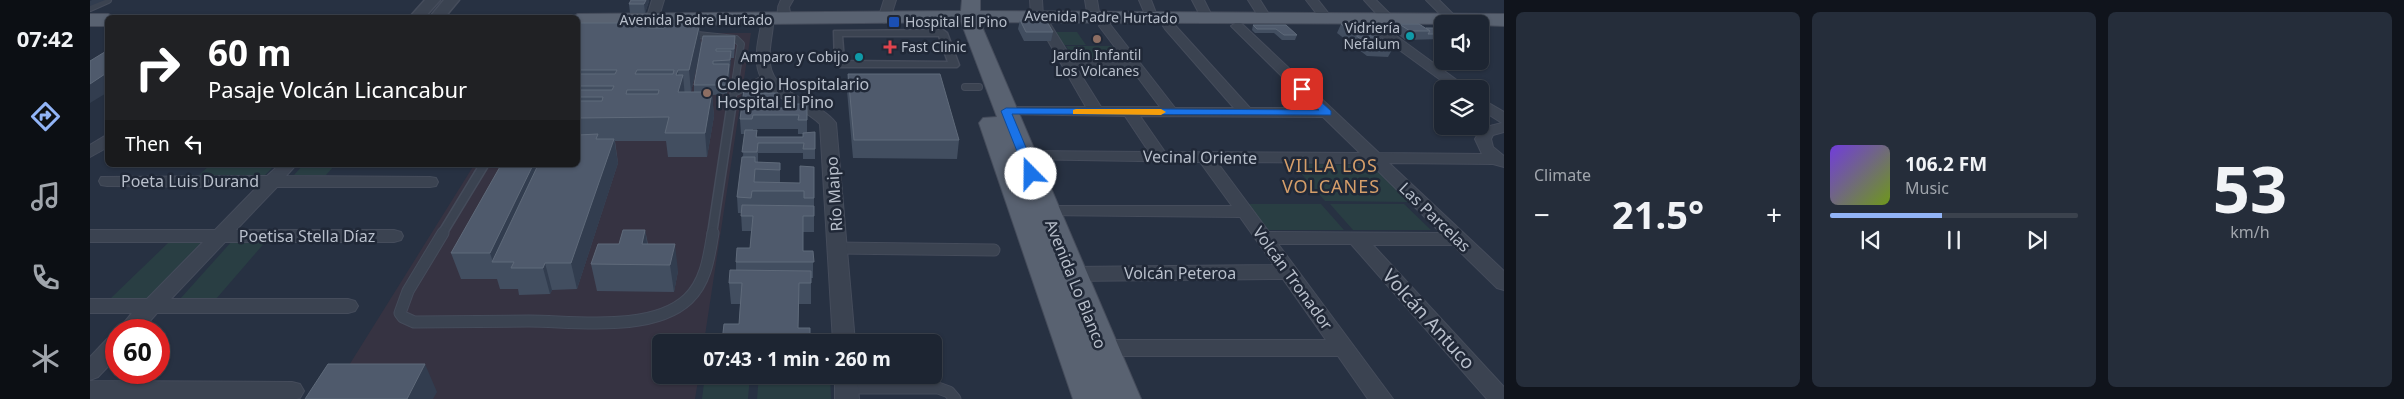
<!DOCTYPE html>
<html lang="en">
<head>
<meta charset="utf-8">
<style>
  body { margin:0; font-family:"Noto Sans",sans-serif; background:#252d3a; color:#f1f3f6; height:100vh; display:flex; flex-direction:column; font-size:19px; white-space:nowrap }
  * { box-sizing:border-box; margin:0 }
  p { font-size:16px; color:#a0a5ac }
  .icon { flex:none; width:28px; height:28px; fill:none; stroke:currentColor; stroke-width:2; stroke-linecap:round; stroke-linejoin:round }
  .map { position:relative; flex:1; overflow:hidden }
  .drawer { display:flex; flex-direction:column; gap:12px; padding:12px; background:#10141c; width:900px }
  .drawer>* { flex:none }
  .banner { position:absolute; left:15px; top:15px; width:475px; height:152px; border-radius:8px; box-shadow:0 1px 4px #0004,0 0 0 1px #3b424d; background:#202124; color:#fff; overflow:hidden }
  .tools { position:absolute; left:1344px; top:15px; display:grid; gap:10px }
  .tools a { display:grid; place-items:center; width:55px; height:55px; border-radius:8px; background:#1d2532; box-shadow:0 1px 4px #0004,0 0 0 1px #3b424d; font-size:25px }
  .speed { position:absolute; left:15px; top:319px; display:flex; gap:10px; font-size:25px; font-weight:700; text-align:center }
  .speed>* { display:grid; place-content:center; width:65px; height:65px; border-radius:50%; background:#1d2532; box-shadow:0 1px 4px #0004,0 0 0 1px #3b424d; line-height:1 }
  .speed .limit { border:8px solid #d22; background:#fff; color:#111 }
  .pin { position:absolute; display:grid; place-items:center; width:42px; height:42px; color:#fff; margin:-21px; border-radius:10px; box-shadow:0 2px 8px #0006 }
  .me { position:absolute; width:55px; margin:-28px; rotate:338deg; stroke-linejoin:round; filter:drop-shadow(0 0 4px #0008) }
  .turn { display:flex; align-items:center; gap:18px; height:105px; padding:0 20px; font-size:22px }
  .turn .icon { width:65px; height:65px; stroke-width:2.5 }
  .turn b { display:block; font-size:35px; line-height:42px }
  .then { display:flex; align-items:center; height:48px; padding:0 20px; background:#0003; gap:10px; font-size:19px }
  .big { font-size:38px; font-weight:700; line-height:1.1 }
  .drawer .card { flex:1; display:flex; flex-direction:column; justify-content:center; gap:8px; min-width:0; padding:0 18px; border-radius:8px; background:#252d3a }
  .drawer .dial { align-items:center; gap:0 }
  .dial b { font-size:65px; line-height:1 }
  .song { display:flex; align-items:center; gap:15px }
  .cover { width:60px; height:60px; border-radius:8px; background:linear-gradient(135deg,hsl(260 70% 55%),hsl(80 70% 35%)) }
  .played { height:5px; border-radius:2px; background:linear-gradient(90deg,#92b4f7 45%,#3b424d 45%) }
  .keys { display:flex; justify-content:space-around; direction:ltr }
  .heat { display:flex; justify-content:space-between; align-items:center; font-size:28px; direction:ltr }
  .drawer .tiles { flex:1; display:grid; gap:12px; grid-template-columns:repeat(3,1fr) }
  .trip { position:absolute; left:562px; top:334px; width:290px; height:50px; border-radius:8px; background:#1d2532; box-shadow:0 1px 4px #0004,0 0 0 1px #3b424d; font-weight:700; line-height:50px; text-align:center }
  main { display:flex; flex:1; min-height:0 }
  .menu { display:flex; flex-direction:column; width:90px; justify-content:space-around; align-items:center; background:#0c0f14; color:#a0a5ac }
  .menu .icon { width:35px; height:35px }
  .menu .current { color:#92b4f7 }
  .menu b { font-size:22px; color:#f1f3f6 }
  .map>svg:first-child { display:block }
  .medical { fill:#363342 }
  .green { fill:#293e43 }
  .lines { fill:none; stroke-linecap:round; stroke-linejoin:round }
  .service-far2-casing { stroke:#454c5b; stroke-width:8 }
  .service-far1-casing { stroke:#454c5b; stroke-width:11 }
  .service-casing { stroke:#454c5b; stroke-width:13 }
  .pedestrian-casing { stroke:#454c5b; stroke-width:3 }
  .minor-casing { stroke:#454c5b; stroke-width:2 }
  .tertiary-casing { stroke:#454c5b; stroke-width:3 }
  .primary-casing { stroke:#454c5b; stroke-width:2 }
  .service-far2 { stroke:#3b4351; stroke-width:6 }
  .service-far1 { stroke:#3b4351; stroke-width:8 }
  .service { stroke:#3b4351; stroke-width:11 }
  .pedestrian { fill:#3b4351; fill-rule:evenodd }
  .minor { fill:#3b4351; fill-rule:evenodd }
  .tertiary { fill:#3b4351; fill-rule:evenodd }
  .primary { fill:#596271; fill-rule:evenodd }
  .wall { fill:#424e60; fill-rule:evenodd }
  .shaded-wall { fill:#323d4f }
  .building { fill:#4f5a6c; stroke:#5f6a7a; fill-rule:evenodd }
  .route { fill:#1a73e8; stroke:#114b97 }
  .slow { fill:#f59e0b }
  .transit-dot { fill:#1a4fb4; stroke:#202837; stroke-width:2 }
  .culture-dot { fill:#0f9aa8; stroke:#202837; stroke-width:2 }
  .education-dot { fill:#8d6e63; stroke:#202837; stroke-width:2 }
  .health-dot { fill:#e0444e; stroke:#202837; stroke-width:2 }
  .labels { text-anchor:middle; stroke-width:5; stroke-linejoin:round; paint-order:stroke }
  .far-street-label { font-size:14px; fill:#b8bfcb; stroke:#202837 }
  .far-poi-label { font-size:14px; fill:#b8bfcb; stroke:#202837; text-anchor:start }
  .poi-label { font-size:16px; fill:#b8bfcb; stroke:#202837; text-anchor:start }
  .street-label { font-size:16px; fill:#b8bfcb; stroke:#202837 }
  .neighbourhood-label { font-size:18px; letter-spacing:1px; fill:#d59e6a; stroke:#202837 }
  .near-street-label { font-size:19px; fill:#b8bfcb; stroke:#202837 }
</style>
</head>
<body>
<main>
<nav class="menu">
<b>07:42</b>
<svg class="icon current" aria-label="directions" viewBox="0 0 24 24"><path d="M12 3l9 9-9 9-9-9zM9 14v-3h6M13 9l2 2-2 2"/></svg>
<svg class="icon" aria-label="music" viewBox="0 0 24 24"><path d="M9 18V5l10-2v13"/><circle cx="6" cy="18" r="3"/><circle cx="16" cy="16" r="3"/></svg>
<svg class="icon" aria-label="phone" viewBox="0 0 24 24"><path d="M5 4h4l2 5-3 2q2 4 5 5l2-3 5 2v4C11 20 4 13 5 4z"/></svg>
<svg class="icon" aria-label="climate" viewBox="0 0 24 24"><path d="M12 3v18M4 7l16 10M4 17L20 7"/></svg>
</nav>
<div class="map">
<svg width="1414" height="399" viewBox="0 0 1414 399">
  <rect width="100%" height="100%" fill="#273142"/>
  <path class="medical" d="M488,33H661L614,342H571V375H609L605,399H238L384,165H488Z"/>
  <path class="green" d="M965,32H987L996,45H973Z
    M976,46H1022L1031,58H983Z
    M1203,164L1274,165L1286,169L1319,202L1235,201Z
    M120,165H185L175,175H109Z
    M213,165H245L236,175H204Z
    M1157,204H1231L1254,230H1177Z
    M1240,204H1314L1341,230H1263Z
    M143,240H177L126,299H90Z
    M78,243H111L57,299L21,298Z
    M615,375H660L658,399H612Z
    M669,375H740L741,399H667Z"/>
  <g class="lines">
    <g class="service-far2-casing">
      <path id="service-far2" d="M0,8L18,0
        M598,34L646,39L651,44L642,103
        M875,87H889
        M644,93L678,77"/>
    </g>
    <g class="service-far1-casing">
      <path id="service-far1" d="M352,234L394,165
        M622,234L642,102"/>
    </g>
    <g class="service-casing">
      <path id="service" d="M353,233L318,291L310,313L313,317L324,322C362,322 400,321 439,321C484,321 562,333 598,299C616,282 619,257 623,233
        M747,248L904,250
        M757,388H848L859,392L865,399"/>
    </g>
    <g class="pedestrian-casing">
      <path id="pedestrian" d="M853,30L857,33L869,65L867,67H750L745,64L744,31ZM752,36H849L858,62L754,61Z"/>
    </g>
    <g class="minor-casing">
      <path id="minor" d="M562,0H574L568,20L570,25L564,29L560,28L556,20Z
        M691,0H703L699,7L701,19L699,22H691C686,14 687,7 691,0Z
        M794,0H806L800,19L794,23L788,19Z
        M940,0H952L953,16L951,19L947,20L941,16Z
        M995,0H1007L1010,18L1008,21L1004,22L998,18Z
        M1049,0H1061L1068,18L1066,21H1058Z
        M1102,0H1114L1123,18L1121,21H1113Z
        M1158,0H1170L1182,19L1180,22H1172Z
        M1216,0H1228L1243,19L1241,22H1233Z
        M1274,0H1286L1302,16L1304,19L1302,22H1294Z
        M1336,0H1349L1369,20L1363,24L1359,23Z
        M677,21L683,25C682,38 678,51 680,64C684,96 729,100 746,123L765,342H743L730,124C711,105 670,96 667,64C665,51 669,38 671,25Z
        M955,21L959,22L982,59H1034L1009,26L1015,22L1019,23L1085,108H1144L1075,29L1073,26L1079,22L1083,23L1160,108H1224L1141,26L1147,22L1151,23L1289,153L1392,154L1385,139C1392,127 1399,126 1412,123L1390,109V98L1414,112V132L1403,135L1401,139L1403,147L1414,156V167L1403,164L1299,163L1414,271V290L1407,288L1363,245H1283L1414,387V399H1397L1261,244H1188L1303,399H1278L1248,356H1012L1004,354L1001,348L1004,342L1012,340H1236L1193,279L982,281L975,279L972,274L975,269L982,267L1184,265L1150,217L950,215L947,211L950,207L956,206H1142L1110,162L928,159L926,156L928,153L934,151L1059,152L1035,116L911,114L909,111L911,108L916,107H996L949,25ZM986,67H1040L1070,107H1011ZM1050,116L1233,117L1270,153L1075,152ZM1127,162L1280,163L1351,233L1179,232Z
        M1286,23L1290,24L1379,89H1363L1282,30L1280,27Z
        M18,134V147L0,157V145Z
        M189,165H206L196,176L340,177L346,178L348,182L346,186L340,187H187L146,230H304L311,232L313,236L311,240L304,242H135L81,299H258L265,301L268,306L265,311L258,313H67L52,330H28L42,313H0V299H57L113,242H0V230H125L167,187L17,186L11,185L9,181L11,177L177,176Z
        M26,336V358L8,377L0,380V357L18,338Z
        M745,375H767L769,399H745Z
        M0,381L202,382L210,384L214,391L210,398L206,399H0Z"/>
    </g>
    <g class="tertiary-casing">
      <path id="tertiary" d="M335,0H350L334,18H319Z
        M354,0H369L354,18H339Z"/>
    </g>
    <g class="primary-casing">
      <path id="primary" d="M872,0H890V11L1414,14V26L1390,25V24L890,22L1051,399H983L889,123L893,118L907,117L871,22L488,26V18H480L488,14L871,11Z
        M0,14H18L26,18H18V26H0Z"/>
    </g>
    <use href="#service-far2" class="service-far2"/>
    <use href="#service-far1" class="service-far1"/>
    <use href="#service" class="service"/>
    <use href="#pedestrian" class="pedestrian"/>
    <use href="#minor" class="minor"/>
    <use href="#tertiary" class="tertiary"/>
    <use href="#primary" class="primary"/>
  </g>
  <path class="wall" d="M559,1L555,13H540L539,4Z
    M930,20L963,32L961,41H934L928,29Z
    M488,23H561V28H574L604,24V27H609L611,48L645,45L644,58H641L637,94L622,95L624,116L617,157H578L576,141H525L528,163L487,289L462,290L460,294L429,295L428,289H410L407,279H371L361,253L488,165ZM610,50L604,85V92H601Z
    M1251,24L1303,48L1298,57L1277,56L1247,33Z
    M1309,24L1352,31V39L1315,40L1305,32Z
    M1163,25H1196L1207,35L1205,40H1192L1184,33H1165L1162,30Z
    M758,74L869,140L867,159L763,158L757,91Z
    M667,93H688V108H704L717,104V132L725,149V159H713V153H668V162L690,163V183H710L724,198V232H713V251H723V278H721V304H709L708,328H720V342H632L634,324H649L650,304H641L639,283L646,270V262L660,248L661,231H652L651,213H648L647,197L653,157L654,134H651L650,119ZM663,129H708V134H713V137H667V130H663Z
    M555,230L558,244L588,271L584,292L507,291L501,264L529,244Z"/>
  <path class="shaded-wall" d="M2,0H15L0,6V1Z
    M556,0H559V1L555,13L554,4Z
    M604,24L606,40L609,27L611,48L601,92L599,70Z
    M641,51V60L640,70V60Z
    M639,64L640,73L637,94V85Z
    M588,70L589,88L593,75L595,98H588L586,75Z
    M18,72V92L0,103V84Z
    M622,92L624,116L617,157L615,133Z
    M524,139L528,163L487,289L481,263Z
    M443,165H461L403,262L400,253Z
    M555,230L559,256L552,244Z
    M585,244L588,271L584,292L580,265Z
    M455,263L462,290L460,294L453,268Z
    M335,364L347,392L343,399H317Z"/>
  <path class="building" d="M541,0H556L554,4H539Z
    M930,20H956L963,32H936Z
    M488,23H561L559,28H574L576,24H604V27H609L599,70H588L586,75H593L588,92H622L615,133H575L579,117L488,118V101H512L513,97H488V90H522L524,86H488V74H525L527,70H488ZM547,70H584L583,74H545ZM537,90H569L568,94H536Z
    M1251,24H1272L1303,48L1281,47Z
    M1309,24H1329L1340,31H1320Z
    M1163,25H1196L1207,35H1194L1186,29H1167Z
    M1336,28H1348L1352,31V34H1338L1340,31Z
    M613,36H645L644,49H626V51H641L640,60L623,61V64H639L637,85H604Z
    M18,50V72L0,84V61Z
    M758,74H850L869,140H764Z
    M654,89H666V93H688L687,99L666,98L665,108H704L705,104H717V120H708L709,115H663L662,119H650Z
    M655,130H667L666,137H713V133L725,132V149H713L714,143H668L667,152H652Z
    M508,134L506,139H524L481,263H455L453,268H421L424,262H402L448,165H488V135Z
    M652,157H665V162L690,163V170L665,169L664,182L710,183V166L724,167V198H714V191H662L661,198L647,197Z
    M411,165H443L400,253H361Z
    M652,205L724,206V216H713V251H723L724,262H646L647,248H660L663,216H651Z
    M533,230H555L552,244H585L580,265L501,264L508,244H529Z
    M640,270L721,271V283H709L708,328H720V342L632,341L634,324H649L652,283H639Z
    M238,364H335L317,399H215Z"/>
  <path class="route" d="M1208,87H1215L1241,111V115L922,114L947,174L941,178L936,174L911,111L916,108L1229,110L1208,91Z"/>
  <path class="slow" d="M986,109H1071L1076,112L1071,115L983,114V110Z"/>
  <rect class="transit-dot" x="798" y="16" width="12" height="12" rx="2.5"/>
  <g class="culture-dot">
    <circle cx="1320" cy="36" r="5"/>
    <circle cx="769" cy="57" r="5"/>
  </g>
  <g class="education-dot">
    <circle cx="1007" cy="39" r="5"/>
    <circle cx="617" cy="93" r="5"/>
  </g>
  <path class="health-dot" d="M797.5 39.5h5v5h5v5h-5v5h-5v-5h-5v-5h5z"/>
  <g class="labels">
    <g class="far-street-label">
      <text transform="translate(1011 17) rotate(1)" y="5">Avenida Padre Hurtado</text>
      <text x="606" y="25">Avenida Padre Hurtado</text>
    </g>
    <g class="far-poi-label">
      <text x="815" y="27">Hospital El Pino</text>
      <text x="1310" y="33" text-anchor="end">Vidriería<tspan x="1310" dy="16">Nefalum</tspan></text>
      <text x="811" y="52">Fast Clinic</text>
      <text x="1007" y="60" text-anchor="middle">Jardín Infantil<tspan x="1007" dy="16">Los Volcanes</tspan></text>
      <text x="759" y="62" text-anchor="end">Amparo y Cobijo</text>
    </g>
    <g class="poi-label">
      <text x="627" y="90">Colegio Hospitalario<tspan x="627" dy="18">Hospital El Pino</tspan></text>
    </g>
    <g class="street-label">
      <text transform="translate(1110 157) rotate(1)" y="6">Vecinal Oriente</text>
      <text x="100" y="187">Poeta Luis Durand</text>
      <text transform="translate(744 194) rotate(-94)" y="6">Río Maipo</text>
      <text transform="translate(1345 217) rotate(44)" y="6">Las Parcelas</text>
      <text x="217" y="242">Poetisa Stella Díaz</text>
      <text x="1090" y="279">Volcán Peteroa</text>
      <text transform="translate(1203 278) rotate(54)" y="6">Volcán Tronador</text>
      <text transform="translate(986 284) rotate(68)" y="6">Avenida Lo Blanco</text>
    </g>
    <g class="neighbourhood-label">
      <text x="1241" y="172">VILLA LOS<tspan x="1241" dy="21">VOLCANES</tspan></text>
    </g>
    <g class="near-street-label">
      <text transform="translate(1339 319) rotate(48)" y="7">Volcán Antuco</text>
    </g>
  </g>
</svg>
<div class="tools">
<a><svg class="icon" aria-label="sound" viewBox="0 0 24 24"><path d="M4 9h4l5-4v14l-5-4H4zM17 9q2 3 0 6"/></svg></a>
<a><svg class="icon" aria-label="layers" viewBox="0 0 24 24"><path d="M12 4l9 5-9 5-9-5zM3 14l9 5 9-5"/></svg></a>
</div>
<div class="speed"><div class="limit">60</div></div>
<div class="pin" style="left:1212px;top:89px;background:#d93025"><svg class="icon" aria-label="arrive" viewBox="0 0 24 24"><path d="M6 21V4h12l-3 4 3 4H6"/></svg></div>
<svg class="me" style="left:941px;top:174px" viewBox="-20 -20 40 40"><circle r="19" fill="#fff"/><path d="M0-13L10 11 0 6-10 11z" fill="#1a73e8"/></svg>
<div class="trip">07:43 · 1 min · 260 m</div>
<div class="banner">
<div class="turn"><svg class="icon" aria-label="right" viewBox="0 0 24 24"><path d="M7 20v-9h11M14 6l5 5-5 5"/></svg><div><b>60 m</b>Pasaje Volcán Licancabur</div></div>
<div class="then">Then<svg class="icon" aria-label="left" viewBox="0 0 24 24"><path d="M17 20v-9H6M10 6l-5 5 5 5"/></svg></div>
</div>
</div>
<section class="drawer">
<div class="tiles">
<div class="card"><p>Climate</p>
<div class="heat"><a>−</a><b class="big">21.5°</b><a>+</a></div>
</div>
<div class="card">
<div class="song"><i class="cover"></i><div><b>106.2 FM</b><p>Music</p></div></div>
<div class="played"></div>
<div class="keys"><svg class="icon" aria-label="previous" viewBox="0 0 24 24"><path d="M18 5L8 12l10 7zM5 5v14"/></svg><svg class="icon" aria-label="pause" viewBox="0 0 24 24"><path d="M8 5v14M16 5v14"/></svg><svg class="icon" aria-label="next" viewBox="0 0 24 24"><path d="M6 5l10 7-10 7zM19 5v14"/></svg></div>
</div>
<div class="card dial"><b>53</b><p>km/h</p></div>
</div>
</section>
</main>
</body>
</html>
